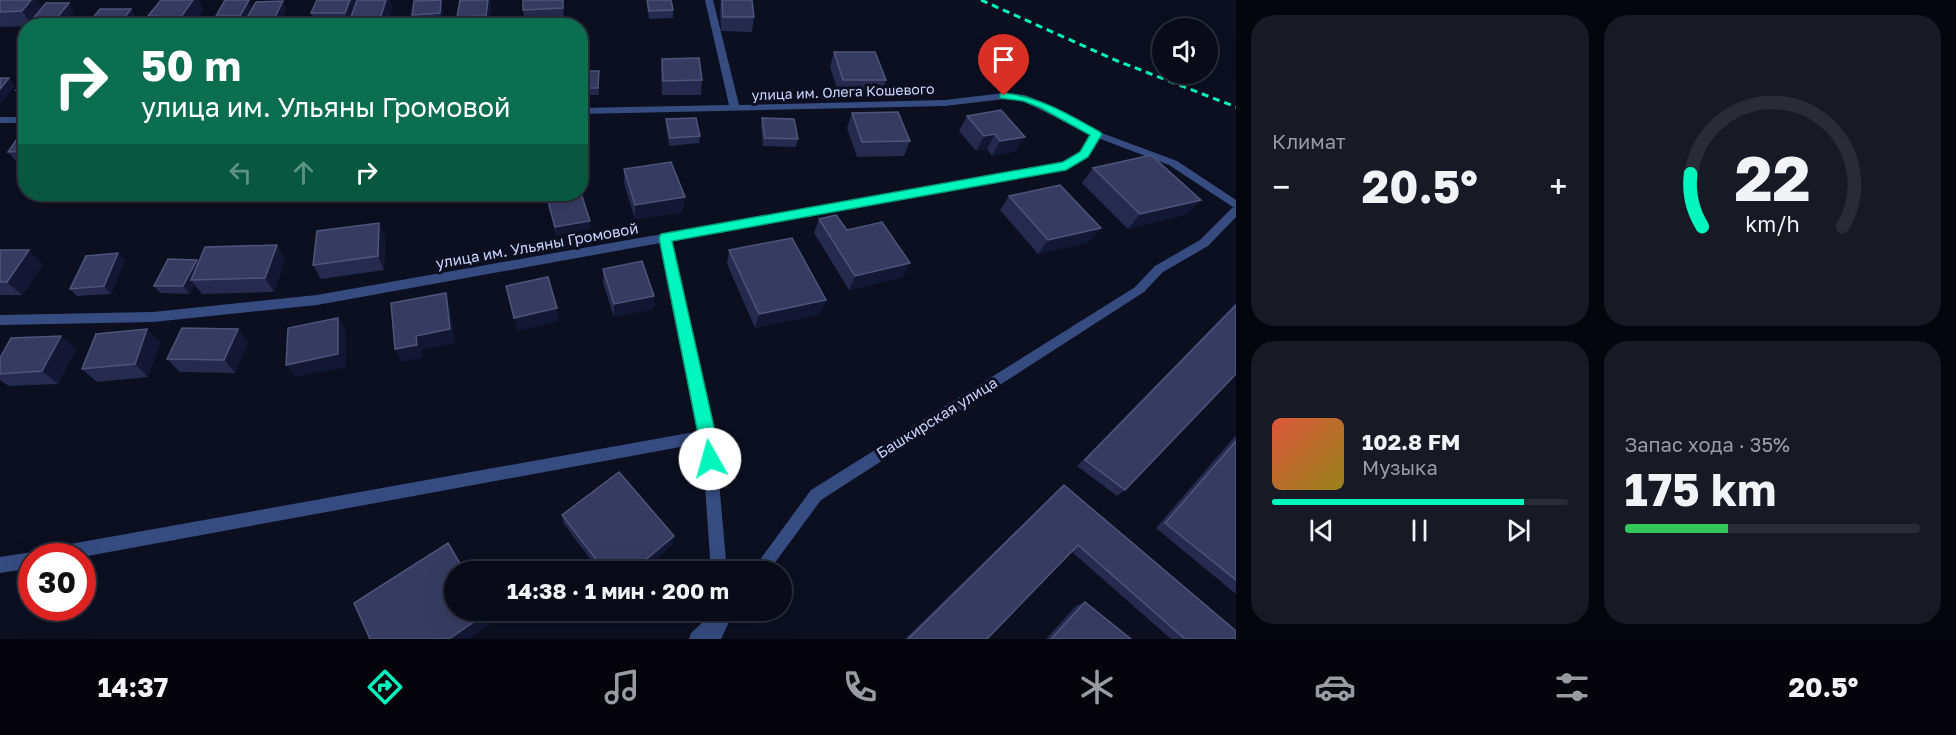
<!DOCTYPE html>
<html lang="ru">
<head>
<meta charset="utf-8">
<style>
  body { margin:0; font-family:"Golos Text",sans-serif; background:#171925; color:#f1f3f6; height:100vh; display:flex; flex-direction:column; font-size:22px; white-space:nowrap }
  * { box-sizing:border-box; margin:0 }
  p { font-size:20px; color:#999ba2 }
  .icon { flex:none; width:33px; height:33px; fill:none; stroke:currentColor; stroke-width:2; stroke-linecap:round; stroke-linejoin:round }
  .map { position:relative; flex:1; overflow:hidden }
  .panel { display:flex; flex-direction:column; gap:15px; padding:15px; background:#05060d; width:720px }
  .panel>* { flex:none }
  .banner { position:absolute; left:18px; top:18px; width:570px; height:183px; border-radius:24px; box-shadow:0 6px 24px #0002,0 0 0 2px #292b37; background:#0b6e4f; color:#fff; overflow:hidden }
  .controls { position:absolute; left:1152px; top:18px; display:grid; gap:12px }
  .controls a { display:grid; place-items:center; width:66px; height:66px; border-radius:50%; background:#090b18; box-shadow:0 6px 24px #0002,0 0 0 2px #292b37; font-size:30px }
  .speed { position:absolute; left:18px; top:543px; display:flex; gap:12px; font-size:30px; font-weight:700; text-align:center }
  .speed>* { display:grid; place-content:center; width:78px; height:78px; border-radius:50%; background:#090b18; box-shadow:0 6px 24px #0002,0 0 0 2px #292b37; line-height:1 }
  .speed .limit { border:9px solid #d22; background:#fff; color:#111 }
  .pin { position:absolute; display:grid; place-items:center; width:51px; height:51px; color:#fff; margin:-62px -26px; border-radius:50% 50% 50% 0; rotate:-45deg; box-shadow:0 0 6px #0007 }
  .pin .icon { rotate:45deg }
  .me { position:absolute; width:66px; margin:-33px; rotate:353deg; stroke-linejoin:round; filter:drop-shadow(0 0 4px #0008) }
  .turn { display:flex; align-items:center; gap:21px; height:126px; padding:0 24px; font-size:27px }
  .turn .icon { width:78px; height:78px; stroke-width:2.5 }
  .turn b { display:block; font-size:42px; line-height:51px }
  .lanes { display:flex; align-items:center; height:57px; padding:0 24px; background:#0003; justify-content:center; gap:30px; direction:ltr }
  .lanes .off { opacity:.35 }
  .big { font-size:45px; font-weight:700; line-height:1.1 }
  .panel .card { flex:1; display:flex; flex-direction:column; justify-content:center; gap:9px; min-width:0; padding:0 21px; border-radius:24px; background:#171925 }
  .panel .dial { align-items:center; gap:0 }
  .dial svg { height:156px; overflow:visible; fill:none; stroke:#292b37; stroke-width:7; stroke-linecap:round; text-anchor:middle }
  .dial text { fill:#f1f3f6; stroke:none }
  .song { display:flex; align-items:center; gap:18px }
  .cover { width:72px; height:72px; border-radius:9px; background:linear-gradient(135deg,hsl(10 70% 55%),hsl(50 70% 35%)) }
  .played { height:6px; border-radius:3px; background:linear-gradient(90deg,#00f6bd 85%,#292b37 85%) }
  .keys { display:flex; justify-content:space-around; direction:ltr }
  .heat { display:flex; justify-content:space-between; align-items:center; font-size:33px; direction:ltr }
  .charge { height:9px; border-radius:4px; background:linear-gradient(90deg,#34c759 35%,#292b37 0) }
  .panel .tiles { flex:1; display:grid; gap:15px; grid-template-columns:repeat(2,1fr) }
  .trip { position:absolute; left:444px; top:561px; width:348px; height:60px; border-radius:30px; background:#090b18; box-shadow:0 6px 24px #0002,0 0 0 2px #292b37; font-weight:700; line-height:60px; text-align:center }
  .tab-bar { display:flex; height:96px; justify-content:space-around; align-items:center; background:#04040a; color:#999ba2 }
  .tab-bar .icon { width:42px; height:42px }
  .tab-bar .selected { color:#00f6bd }
  .tab-bar b { font-size:27px; color:#f1f3f6 }
  main { display:flex; flex:1; min-height:0 }
  .map>svg:first-child { display:block }
  .lines { fill:none; stroke-linecap:round; stroke-linejoin:round }
  .service { fill:#364c80; fill-rule:evenodd }
  .minor { fill:#364c80; fill-rule:evenodd }
  .rail { stroke:#00f6bd; stroke-width:3; stroke-dasharray:7 5; stroke-linecap:butt }
  .wall { fill:#252a4e }
  .shaded-wall { fill:#131734 }
  .building { fill:#363c61; stroke:#4e547a; stroke-width:1.5 }
  .route { fill:#00f6bd; stroke:#00a07b; stroke-width:1.5 }
  .labels { text-anchor:middle; stroke-width:6; stroke-linejoin:round; paint-order:stroke }
  .far-street-label { font-size:14px; fill:#cbd6ff; stroke:#0c0f20 }
  .street-label { font-size:15px; fill:#cbd6ff; stroke:#0c0f20 }
</style>
</head>
<body>
<main>
<div class="map">
<svg width="1236" height="639" viewBox="0 0 1236 639">
  <rect width="100%" height="100%" fill="#0c0f20"/>
  <g class="lines">
    <path class="service" d="M1236,207V217L1208,246L1163,272L1144,292H1136L1134,289L1136,286L1155,266L1200,240L1232,208Z
      M724,610L729,612L731,618L721,639H705L717,612Z"/>
    <path class="minor" d="M705,0H713L739,105L945,100L1004,93L1025,95L1047,104L1099,132L1177,161L1236,200V209L1169,165L1098,138L1087,157L1066,169L671,241L715,436L727,572H711L702,443L82,557L41,556L43,551L48,548L700,431L660,243L317,305L153,322L0,325V315L153,312L317,295L1063,163L1080,153L1091,135L1023,101L1004,99L945,106L580,114V108L729,105Z
      M0,117H26V123H0Z
      M1140,284L1146,289L1144,292L821,500L768,572H751L811,490Z
      M32,552L38,556H32V568L0,573V557Z
      M716,610H736L734,616L709,639H689L691,633Z"/>
    <path class="rail" d="M981,0L1115,60L1236,107"/>
  </g>
  <path class="wall" d="M0,0H37L43,8L74,10L62,26H36L35,23L33,26L0,27Z
    M249,0L252,8L243,24H220L216,16Z
    M317,0H355L356,3L357,0H390L392,8L387,26H316L311,13Z
    M460,0H490L491,7L489,26H459L457,17Z
    M563,0L564,23L525,25L523,10Z
    M647,0L673,10V18L649,19L647,7Z
    M721,0H752L754,17L752,32L721,31L720,9Z
    M283,1L286,9L278,26H247L245,21Z
    M443,7L442,21L414,23L412,15Z
    M204,10L193,26H154L148,16Z
    M834,52L886,80L881,95H839L830,67Z
    M662,59L702,80L701,95H662L661,73Z
    M580,71L599,79V95H580Z
    M26,80V102L16,90Z
    M1001,110L1016,151L992,156L987,149L976,151L959,131L967,116Z
    M852,113L910,141L904,156L857,157L847,128Z
    M762,118L798,139L796,147L763,146L761,126Z
    M666,119L700,136L699,143L669,146L666,127Z
    M26,132V159L15,160L8,152Z
    M1093,168L1201,200L1187,214L1128,229L1082,183Z
    M624,169L683,212L635,219L624,183Z
    M1009,196L1089,242L1038,254L1000,210Z
    M548,201L590,229L556,235L549,209Z
    M819,219L847,230L903,277L849,290L814,233Z
    M379,223L385,237L384,270L321,279L313,265Z
    M0,250L43,264L22,295H0Z
    M729,250L826,300L820,314L755,328L727,264Z
    M285,259L274,292L202,294L194,284L189,294L160,293L154,286L197,260L199,262Z
    M125,260L111,294L77,296L70,289Z
    M603,269L654,296L653,309L614,317L603,283Z
    M1236,303V374L1125,490L1117,496L1077,466Z
    M61,336L76,349L58,384L9,386L0,380V358Z
    M160,342L148,377L97,382L82,369Z
    M248,342L235,373L180,372L167,359Z
    M1236,435V594L1156,528Z
    M1064,485L1236,639H1171L1072,552L987,639H905L1057,491Z
    M562,515L674,536L672,545L640,572H600L564,524Z
    M1085,602L1131,639H1046L1076,606Z"/>
  <path class="shaded-wall" d="M31,0H37L45,11L32,20L35,23L33,26L22,11Z
    M193,0H199L204,10L193,26H186L181,17Z
    M249,0L252,8L243,24L240,16Z
    M350,0H355L357,8L349,23V26L345,13Z
    M386,0H390L392,8L387,26H380L379,22Z
    M441,0L443,7L442,21L440,13Z
    M488,0H490L491,7L489,26H488L486,16Z
    M283,1L286,9L278,26H275L273,21Z
    M69,3L74,10L62,26H60L56,19Z
    M131,9L140,23L139,26H118Z
    M9,78L15,86L1,104L0,102V89Z
    M995,134L987,149L976,151L984,136Z
    M1025,137L1016,151L992,156L1000,141Z
    M685,197L683,212L635,219V205Z
    M1201,200L1187,214L1128,229L1140,214Z
    M590,221V229L556,235L555,227Z
    M379,223L385,237L384,270L378,256Z
    M1101,228L1089,242L1038,254L1048,240Z
    M277,245L285,259L274,292L265,278Z
    M29,250L43,264L22,295L7,282Z
    M118,253L125,260L111,294L104,286Z
    M197,260L202,267L191,280L194,284L189,294L183,286Z
    M910,263L903,277L849,290L855,276Z
    M446,293L450,307L455,343L422,350V358L401,362L395,349L416,336Z
    M654,296L653,309L614,317V304Z
    M826,300L820,314L755,328L759,314Z
    M557,308L559,321L517,331L514,318Z
    M338,318L346,331V367L295,377L286,365Z
    M147,329L160,342L148,377L135,364Z
    M238,329L248,342L235,373L224,360Z
    M61,336L76,349L58,384L42,371Z
    M674,536L672,545L640,572H631Z
    M487,610L494,622L469,639H449Z"/>
  <path class="building" d="M0,0H31L22,11L0,12Z
    M161,0H193L181,17L148,16Z
    M225,0H249L240,16H216Z
    M317,0H350L345,13H311Z
    M357,0H386L379,22L349,23Z
    M441,0L440,13L412,15L414,1Z
    M460,0H488L486,16L457,17Z
    M523,0H563V8L523,10Z
    M647,0H671L673,10L649,11Z
    M722,0H752L754,17H723Z
    M283,1L273,21H245L256,2Z
    M46,3H69L56,19L32,20Z
    M100,9H131L118,26H86Z
    M834,52H875L886,80H843Z
    M699,58L702,80L663,81L662,59Z
    M580,71H599L598,88H580Z
    M0,78H9L0,89Z
    M26,80V90H16Z
    M1001,110L1025,137L1000,141L995,134L984,136L967,116Z
    M898,112L910,141L862,142L852,113Z
    M696,118L700,136L670,138L666,119Z
    M762,118L794,119L798,139L765,138Z
    M26,132V151L8,152L21,133Z
    M1151,155L1201,200L1140,214L1093,168Z
    M671,162L685,197L635,205L624,169Z
    M1060,185L1101,228L1048,240L1009,196Z
    M582,196L590,221L555,227L548,201Z
    M836,215L847,230L882,222L910,263L855,276L819,219Z
    M379,223L378,256L313,265L317,231Z
    M792,238L826,300L759,314L729,250Z
    M277,245L265,278L191,280L205,247Z
    M0,250H29L7,282H0Z
    M118,253L104,286L70,289L86,256Z
    M168,259L197,260L183,286H154Z
    M642,261L654,296L614,304L603,269Z
    M548,277L557,308L514,318L506,286Z
    M446,293L450,329L416,336L417,345L395,349L391,303Z
    M1236,305V374L1125,490L1085,460Z
    M338,318V354L286,365L288,328Z
    M182,328L238,329L224,360L167,359Z
    M147,329L135,364L82,369L96,334Z
    M61,336L42,371L0,374V358L11,338Z
    M1236,441V580L1165,523Z
    M619,472L674,536L631,572H606L562,515Z
    M1064,485L1236,631V639H1185L1078,545L987,639H908Z
    M448,543L465,572H454V610H487L488,612L449,639H370L354,603Z
    M1085,602L1131,639H1051Z"/>
  <path class="route" d="M1004,93C1040,97 1068,114 1100,132L1102,134L1088,157L1066,170L672,241L716,436L718,459L715,464L710,466L704,464L659,238L661,234L1063,162L1080,152L1090,135L1041,108L1023,101L1000,98V94Z"/>
  <g class="labels">
    <g class="far-street-label">
      <text transform="translate(843 92) rotate(-2)" y="5">улица им. Олега Кошевого</text>
    </g>
    <g class="street-label">
      <text transform="translate(537 246) rotate(-10)" y="5">улица им. Ульяны Громовой</text>
      <text transform="translate(937 418) rotate(-32)" y="5">Башкирская улица</text>
    </g>
  </g>
</svg>
<div class="controls">
<a><svg class="icon" aria-label="sound" viewBox="0 0 24 24"><path d="M4 9h4l5-4v14l-5-4H4zM17 9q2 3 0 6"/></svg></a>
</div>
<div class="speed"><div class="limit">30</div></div>
<div class="pin" style="left:1004px;top:96px;background:#d93025"><svg class="icon" aria-label="arrive" viewBox="0 0 24 24"><path d="M6 21V4h12l-3 4 3 4H6"/></svg></div>
<svg class="me" style="left:710px;top:459px" viewBox="-20 -20 40 40"><circle r="19" fill="#fff"/><path d="M0-13L10 11 0 6-10 11z" fill="#00f6bd"/></svg>
<div class="trip">14:38 · 1 мин · 200 m</div>
<div class="banner">
<div class="turn"><svg class="icon" aria-label="right" viewBox="0 0 24 24"><path d="M7 20v-9h11M14 6l5 5-5 5"/></svg><div><b>50 m</b>улица им. Ульяны Громовой</div></div>
<div class="lanes"><svg class="icon off" aria-label="left" viewBox="0 0 24 24"><path d="M17 20v-9H6M10 6l-5 5 5 5"/></svg><svg class="icon off" aria-label="ahead" viewBox="0 0 24 24"><path d="M12 20V5M6 11l6-6 6 6"/></svg><svg class="icon" aria-label="right" viewBox="0 0 24 24"><path d="M7 20v-9h11M14 6l5 5-5 5"/></svg></div>
</div>
</div>
<section class="panel">
<div class="tiles">
<div class="card"><p>Климат</p>
<div class="heat"><a>−</a><b class="big">20.5°</b><a>+</a></div>
</div>
<div class="card dial"><svg viewBox="0 0 100 80">
<path d="M14 69A42 42 0 1 1 86 69"/>
<path d="M14 69A42 42 0 0 1 8 42" stroke="#00f6bd"/>
<text x="50" y="56" font-size="32" font-weight="700">22</text>
<text x="50" y="72" font-size="11">km/h</text>
</svg></div>
<div class="card">
<div class="song"><i class="cover"></i><div><b>102.8 FM</b><p>Музыка</p></div></div>
<div class="played"></div>
<div class="keys"><svg class="icon" aria-label="previous" viewBox="0 0 24 24"><path d="M18 5L8 12l10 7zM5 5v14"/></svg><svg class="icon" aria-label="pause" viewBox="0 0 24 24"><path d="M8 5v14M16 5v14"/></svg><svg class="icon" aria-label="next" viewBox="0 0 24 24"><path d="M6 5l10 7-10 7zM19 5v14"/></svg></div>
</div>
<div class="card"><p>Запас хода · 35%</p><b class="big">175 km</b><div class="charge"></div></div>
</div>
</section>
</main>
<nav class="tab-bar">
<b>14:37</b>
<svg class="icon selected" aria-label="directions" viewBox="0 0 24 24"><path d="M12 3l9 9-9 9-9-9zM9 14v-3h6M13 9l2 2-2 2"/></svg>
<svg class="icon" aria-label="music" viewBox="0 0 24 24"><path d="M9 18V5l10-2v13"/><circle cx="6" cy="18" r="3"/><circle cx="16" cy="16" r="3"/></svg>
<svg class="icon" aria-label="phone" viewBox="0 0 24 24"><path d="M5 4h4l2 5-3 2q2 4 5 5l2-3 5 2v4C11 20 4 13 5 4z"/></svg>
<svg class="icon" aria-label="climate" viewBox="0 0 24 24"><path d="M12 3v18M4 7l16 10M4 17L20 7"/></svg>
<svg class="icon" aria-label="car" viewBox="0 0 24 24"><path d="M5 17H2v-5l4-1 3-4h7l3 4 3 1v5h-3M9 17h6M6 11h13"/><circle cx="7" cy="17" r="2"/><circle cx="17" cy="17" r="2"/></svg>
<svg class="icon" aria-label="filters" viewBox="0 0 24 24"><path d="M4 7h16M4 17h16"/><circle cx="9" cy="7" r="2"/><circle cx="15" cy="17" r="2"/></svg>
<b>20.5°</b>
</nav>
</body>
</html>
